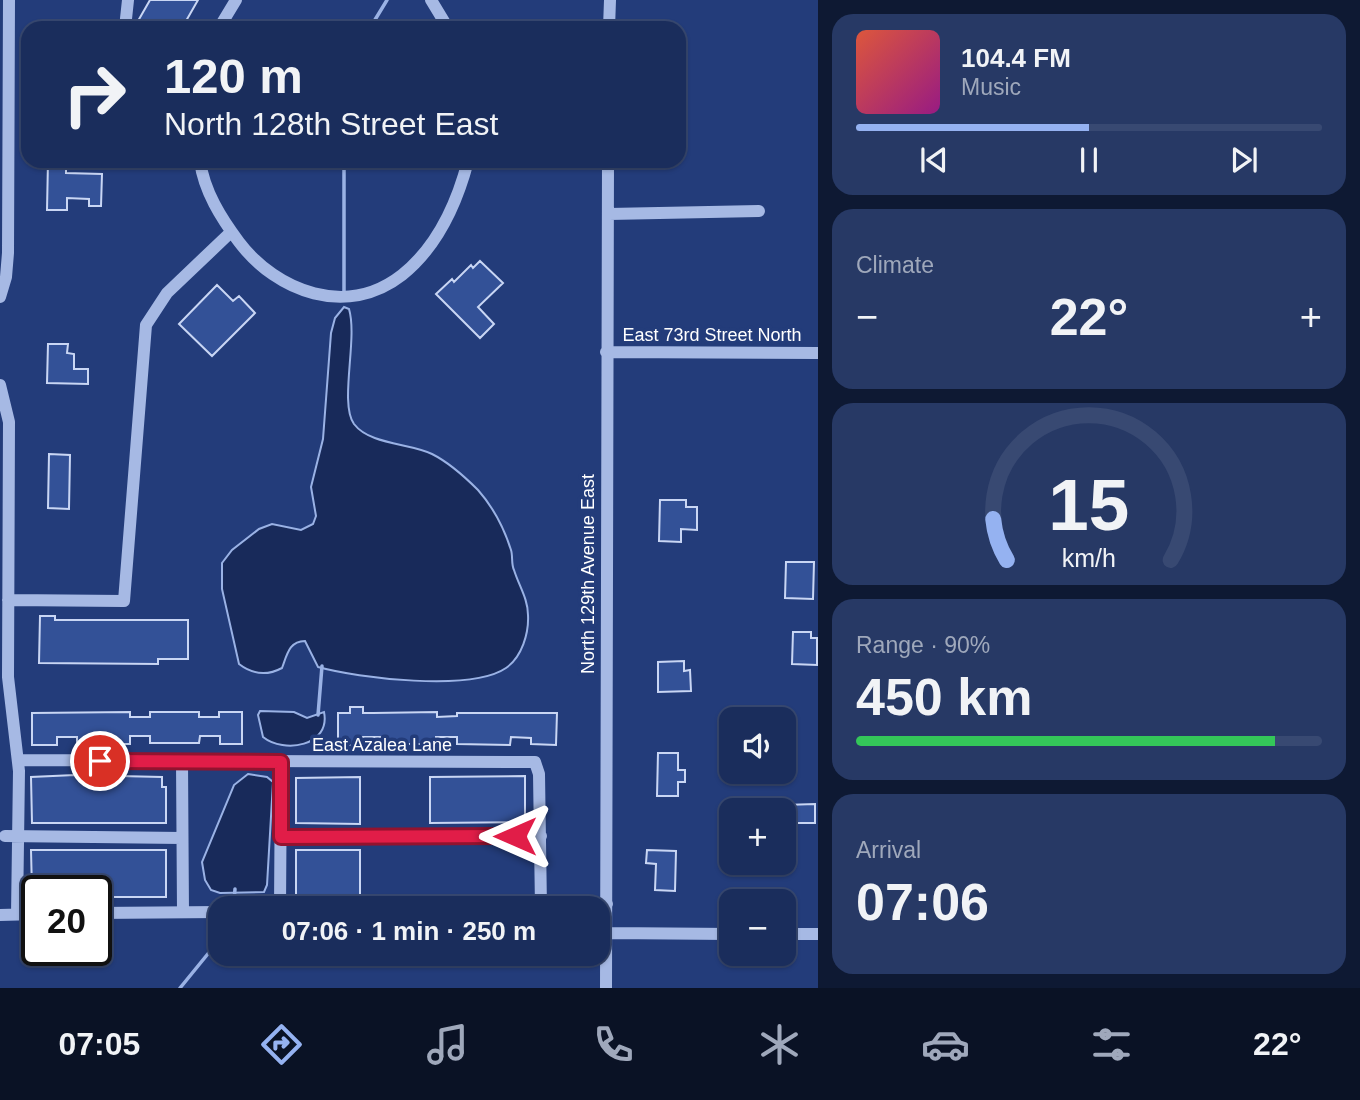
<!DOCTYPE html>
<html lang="en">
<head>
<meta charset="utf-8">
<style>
  body { margin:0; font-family:Helvetica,sans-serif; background:#273965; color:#f1f3f6; height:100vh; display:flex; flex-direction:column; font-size:26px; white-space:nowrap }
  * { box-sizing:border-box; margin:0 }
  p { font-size:23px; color:#9fa8bb }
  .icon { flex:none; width:38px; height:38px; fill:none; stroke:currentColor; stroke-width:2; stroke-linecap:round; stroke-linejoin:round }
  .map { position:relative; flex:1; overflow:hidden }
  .details { display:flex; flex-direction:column; gap:14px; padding:14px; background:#0e1933; width:542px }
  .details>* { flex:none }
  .banner { position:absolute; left:21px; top:21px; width:665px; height:147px; border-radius:21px; box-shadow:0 2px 5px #0004,0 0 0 2px #384972; background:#1a2d5c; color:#f1f3f6; overflow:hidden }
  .controls { position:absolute; left:719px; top:707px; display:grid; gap:14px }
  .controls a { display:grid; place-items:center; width:77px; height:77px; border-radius:14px; background:#1a2d5c; box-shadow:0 2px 5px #0004,0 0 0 2px #384972; font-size:35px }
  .speed { position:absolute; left:21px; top:875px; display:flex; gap:14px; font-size:35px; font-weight:700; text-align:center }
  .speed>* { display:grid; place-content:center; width:91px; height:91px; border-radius:50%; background:#1a2d5c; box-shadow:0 2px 5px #0004,0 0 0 2px #384972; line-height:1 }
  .speed .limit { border:4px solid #111; border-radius:10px; background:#fff; color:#111 }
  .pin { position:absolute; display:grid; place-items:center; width:60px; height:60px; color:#fff; margin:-30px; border:4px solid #fff; border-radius:50%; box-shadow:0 2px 7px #0007 }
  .me { position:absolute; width:77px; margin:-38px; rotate:270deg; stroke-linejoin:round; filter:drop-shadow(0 0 5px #0008) }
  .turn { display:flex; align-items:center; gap:24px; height:147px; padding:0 28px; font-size:32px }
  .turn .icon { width:91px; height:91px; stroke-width:2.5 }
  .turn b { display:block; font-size:49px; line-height:60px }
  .big { font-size:52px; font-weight:700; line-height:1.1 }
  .details .widget { flex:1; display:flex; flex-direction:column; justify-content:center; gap:10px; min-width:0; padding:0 24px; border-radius:21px; background:#273965 }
  .details .dial { align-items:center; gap:0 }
  .dial svg { height:182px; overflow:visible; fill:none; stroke:#384972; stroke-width:7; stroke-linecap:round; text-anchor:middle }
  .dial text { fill:#f1f3f6; stroke:none }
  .song { display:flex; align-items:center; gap:21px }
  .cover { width:84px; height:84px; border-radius:10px; background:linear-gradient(135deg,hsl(10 70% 55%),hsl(310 70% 35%)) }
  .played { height:7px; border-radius:4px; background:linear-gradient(90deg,#95b2f1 50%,#384972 50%) }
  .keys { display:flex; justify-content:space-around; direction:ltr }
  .heat { display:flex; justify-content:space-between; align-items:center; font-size:38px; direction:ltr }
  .charge { height:10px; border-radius:5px; background:linear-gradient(90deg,#34c759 90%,#384972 0) }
  .trip { position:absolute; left:208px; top:896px; width:402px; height:70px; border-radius:21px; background:#1a2d5c; box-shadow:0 2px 5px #0004,0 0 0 2px #384972; font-weight:700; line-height:70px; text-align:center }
  .menu { display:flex; height:112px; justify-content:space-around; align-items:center; background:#0a1225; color:#9fa8bb }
  .menu .icon { width:49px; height:49px }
  .menu .current { color:#95b2f1 }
  .menu b { font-size:32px; color:#f1f3f6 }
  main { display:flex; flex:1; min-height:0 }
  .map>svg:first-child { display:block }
  .water { fill:#182a5a; stroke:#9ab2e5; stroke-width:2 }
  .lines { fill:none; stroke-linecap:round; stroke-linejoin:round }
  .stream { stroke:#9ab2e5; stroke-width:3.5 }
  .building { fill:#335197; stroke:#c9d6f4; stroke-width:2 }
  .minor { stroke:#a6b9e4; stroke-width:12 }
  .route-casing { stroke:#92132f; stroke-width:18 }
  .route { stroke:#e11d48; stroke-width:12 }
  .labels { text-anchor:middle; stroke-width:7; stroke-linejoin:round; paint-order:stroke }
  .street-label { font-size:18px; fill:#fff; stroke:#233c7a }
</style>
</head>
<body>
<main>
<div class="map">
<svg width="818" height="988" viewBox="0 0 818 988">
  <rect width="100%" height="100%" fill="#233c7a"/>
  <path class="water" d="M344,307L349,309C358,339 339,403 354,424C370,445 410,443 432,454C450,463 464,476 478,490C493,507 504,528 511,550C513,556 511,564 514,570C519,586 528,599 528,615C529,633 522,657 506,668C471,692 358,678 318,667L305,641C289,641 287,655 282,668C267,676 252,674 239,664L222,589V563L232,550L259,529L272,524L301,530L313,524L316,516L311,487L323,439L331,333L335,318Z
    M260,711L294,712L307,718L324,712C331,746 284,754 263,737L258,715Z
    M248,774L267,777L273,782L267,885L264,892L220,893L211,890L205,880L202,862L234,785Z"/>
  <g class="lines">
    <path class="stream" d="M370,28L387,0
      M344,161V292
      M318,715L322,666
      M234,901L235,889
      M180,988L220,939"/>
  </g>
  <path class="building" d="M150,0H198L182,28H134Z
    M48,161H66V173L102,174L101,206H89V199L67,198V210H47Z
    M480,261L503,283L478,307L494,324L480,338L436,294L452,279L454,282L471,265L473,268Z
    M217,285L233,301L239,296L255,313L212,356L179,324Z
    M48,344H68L67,353L74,354V369H88V384L47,383Z
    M49,454L70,455L69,509L48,508Z
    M660,500H686V507H697V530L681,529V542L659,541Z
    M786,562H814L813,599L785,598Z
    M40,616H55V620H188V659H158V664L39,663Z
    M793,632H811V638H817V665L792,664Z
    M684,661V671L690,670L691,691L658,692V662Z
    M350,707H363V713H373L437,712V717L457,716V713H557L556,745L531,744V738L511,737L510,745L457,744V737H436V744H383V737H362V745H338V713H350Z
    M130,712V717H150V712H199V717H219V712H242V744H220V736H200L199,743H150V736H130V744H77V737H57V745H32V713Z
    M658,753H678V770H685V782H678V796H657Z
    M75,775L162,777V787H166V823H32L31,777Z
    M525,776V822L430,823V777Z
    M360,777V824L296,823V778Z
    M815,804V823H784V805Z
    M31,850H166V897H103L96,896V891H32Z
    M296,850H360V897H296Z
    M647,850L676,851L675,891L655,890L656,864L646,863Z"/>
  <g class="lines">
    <path class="minor" d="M431,0L448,28
      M125,28L128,0
      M219,28L236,0
      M609,28L610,0
      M200,161C204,191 221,218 239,242C277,292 347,318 402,275C437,247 457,203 468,161
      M609,214L759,211
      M0,297L6,277L8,253L9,0
      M606,352L818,353
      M0,385L9,422L8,677L19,771L17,914
      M8,600L124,601L146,325L167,293L231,232
      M18,760L535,762L539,774L541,908
      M182,762L183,912
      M5,836L182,838
      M281,837L541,836
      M280,908L281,762
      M548,908L553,903L607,904
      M96,913L220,912
      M0,915L37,914
      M607,933L732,934
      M784,934H818
      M606,988L608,161"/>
  </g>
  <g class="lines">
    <g class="route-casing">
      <path id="route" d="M100,761L281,762V837L515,836"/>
    </g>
    <use href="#route" class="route"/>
  </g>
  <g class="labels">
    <g class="street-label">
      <text x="712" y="341">East 73rd Street North</text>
      <text transform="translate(588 574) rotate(-90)" y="6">North 129th Avenue East</text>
      <text x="382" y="751">East Azalea Lane</text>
    </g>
  </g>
</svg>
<div class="controls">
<a><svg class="icon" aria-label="sound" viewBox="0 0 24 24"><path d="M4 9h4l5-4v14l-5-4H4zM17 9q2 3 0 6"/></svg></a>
<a>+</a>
<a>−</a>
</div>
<div class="speed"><div class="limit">20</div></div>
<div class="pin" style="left:100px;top:761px;background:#d93025"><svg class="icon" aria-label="arrive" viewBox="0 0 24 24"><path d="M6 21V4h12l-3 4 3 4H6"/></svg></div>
<svg class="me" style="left:515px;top:836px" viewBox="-20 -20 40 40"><path d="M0-17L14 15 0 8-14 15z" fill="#e11d48" stroke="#fff" stroke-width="4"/></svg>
<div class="trip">07:06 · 1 min · 250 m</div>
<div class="banner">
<div class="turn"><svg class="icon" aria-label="right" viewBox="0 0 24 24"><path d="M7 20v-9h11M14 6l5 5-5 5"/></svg><div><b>120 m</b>North 128th Street East</div></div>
</div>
</div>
<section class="details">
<div class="widget">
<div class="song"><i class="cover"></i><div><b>104.4 FM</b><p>Music</p></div></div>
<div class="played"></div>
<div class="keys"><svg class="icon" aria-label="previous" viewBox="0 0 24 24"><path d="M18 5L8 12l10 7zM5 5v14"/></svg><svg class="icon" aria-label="pause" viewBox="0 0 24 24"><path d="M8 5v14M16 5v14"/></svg><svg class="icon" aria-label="next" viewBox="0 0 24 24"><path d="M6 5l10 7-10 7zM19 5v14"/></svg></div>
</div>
<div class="widget"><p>Climate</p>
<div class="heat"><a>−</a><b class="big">22°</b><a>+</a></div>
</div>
<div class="widget dial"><svg viewBox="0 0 100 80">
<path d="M14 69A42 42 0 1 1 86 69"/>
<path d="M14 69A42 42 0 0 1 8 51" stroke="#95b2f1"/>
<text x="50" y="56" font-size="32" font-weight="700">15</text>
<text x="50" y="72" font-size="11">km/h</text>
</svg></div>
<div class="widget"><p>Range · 90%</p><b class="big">450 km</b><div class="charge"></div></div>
<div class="widget"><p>Arrival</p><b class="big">07:06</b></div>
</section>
</main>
<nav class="menu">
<b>07:05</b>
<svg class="icon current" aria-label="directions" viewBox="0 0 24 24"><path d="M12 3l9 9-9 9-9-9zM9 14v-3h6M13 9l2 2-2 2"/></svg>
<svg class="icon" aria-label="music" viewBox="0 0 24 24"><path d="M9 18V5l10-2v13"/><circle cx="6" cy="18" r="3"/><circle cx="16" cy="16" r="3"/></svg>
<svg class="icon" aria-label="phone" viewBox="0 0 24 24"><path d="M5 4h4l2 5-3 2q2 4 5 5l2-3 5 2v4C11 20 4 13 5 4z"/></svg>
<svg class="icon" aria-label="climate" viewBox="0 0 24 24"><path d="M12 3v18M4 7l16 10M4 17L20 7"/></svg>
<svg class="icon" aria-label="car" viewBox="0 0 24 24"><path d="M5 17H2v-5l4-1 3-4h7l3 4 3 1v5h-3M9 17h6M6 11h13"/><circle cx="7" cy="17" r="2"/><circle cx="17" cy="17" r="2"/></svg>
<svg class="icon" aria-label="filters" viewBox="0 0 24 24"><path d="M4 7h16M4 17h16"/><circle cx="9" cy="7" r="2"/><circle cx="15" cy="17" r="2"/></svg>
<b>22°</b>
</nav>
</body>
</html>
